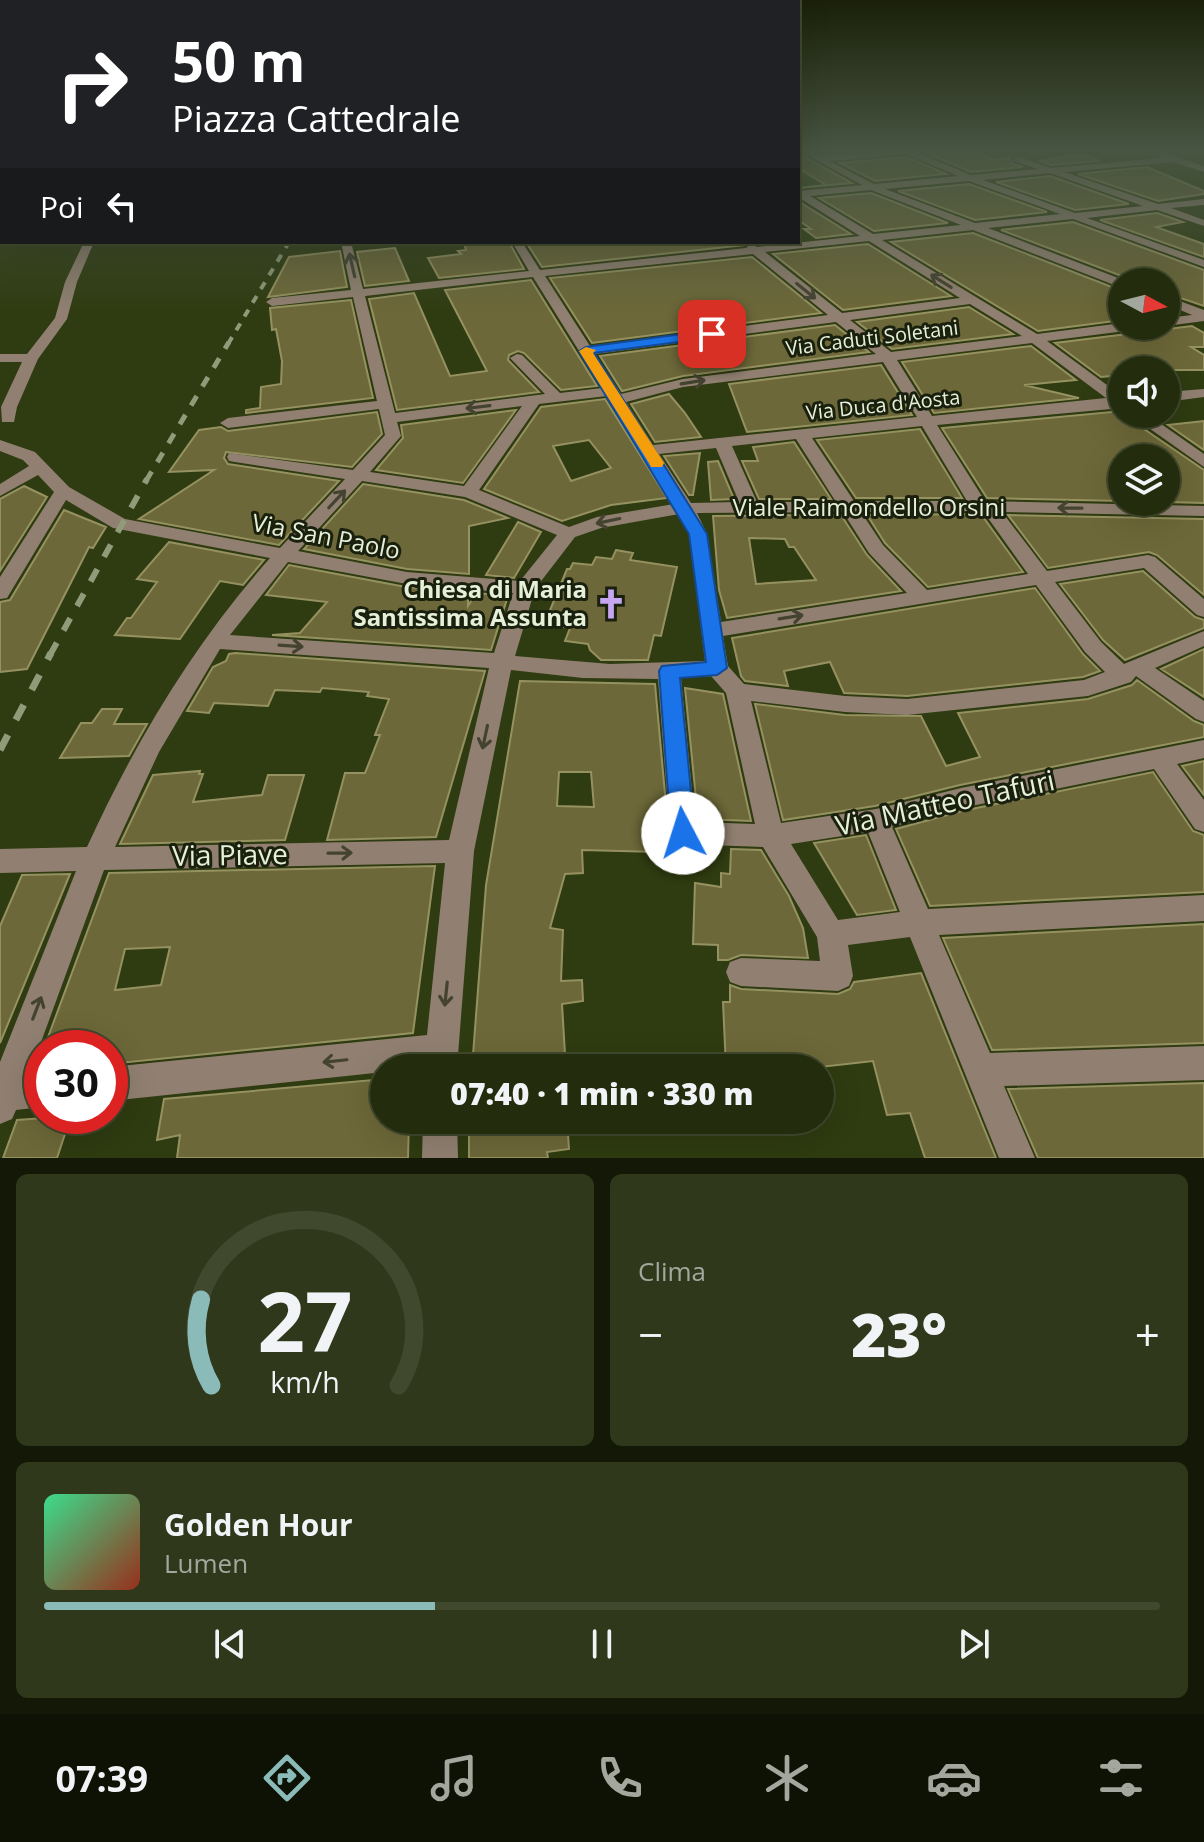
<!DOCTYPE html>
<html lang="it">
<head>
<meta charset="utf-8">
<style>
  body { margin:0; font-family:"Open Sans",sans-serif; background:#2f381a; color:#f1f3f6; height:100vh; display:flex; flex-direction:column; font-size:30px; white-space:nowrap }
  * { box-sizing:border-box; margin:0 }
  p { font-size:26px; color:#a3a79d }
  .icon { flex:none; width:44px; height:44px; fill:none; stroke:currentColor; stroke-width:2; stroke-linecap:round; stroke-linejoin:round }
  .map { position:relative; height:1158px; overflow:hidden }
  .details { display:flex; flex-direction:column; gap:16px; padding:16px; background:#131807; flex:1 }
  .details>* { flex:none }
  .hud { position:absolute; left:0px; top:0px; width:800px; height:244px; box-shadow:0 8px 32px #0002,0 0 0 2px #40482d; background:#202124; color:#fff; overflow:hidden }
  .needle { width:52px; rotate:97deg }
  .controls { position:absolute; left:1108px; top:268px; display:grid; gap:16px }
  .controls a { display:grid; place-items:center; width:72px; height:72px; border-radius:50%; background:#232c0c; box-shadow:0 8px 32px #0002,0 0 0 2px #40482d; font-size:40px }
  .speed { position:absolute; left:24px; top:1030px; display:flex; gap:16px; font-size:40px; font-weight:700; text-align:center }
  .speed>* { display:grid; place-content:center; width:104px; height:104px; border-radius:50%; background:#232c0c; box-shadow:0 8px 32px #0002,0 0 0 2px #40482d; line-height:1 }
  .speed .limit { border:12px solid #d22; background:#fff; color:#111 }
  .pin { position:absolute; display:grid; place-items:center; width:68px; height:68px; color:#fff; margin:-34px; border-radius:16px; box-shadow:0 4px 12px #0006 }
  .me { position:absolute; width:88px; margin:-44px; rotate:355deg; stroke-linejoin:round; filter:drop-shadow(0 0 6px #0008) }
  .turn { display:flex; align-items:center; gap:28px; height:168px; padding:0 40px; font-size:36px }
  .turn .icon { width:104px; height:104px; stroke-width:2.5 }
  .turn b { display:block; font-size:56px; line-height:68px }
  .then { display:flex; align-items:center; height:76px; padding:0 40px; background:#0003; gap:16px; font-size:30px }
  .big { font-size:60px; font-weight:800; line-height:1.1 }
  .details .tile { flex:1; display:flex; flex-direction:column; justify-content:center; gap:12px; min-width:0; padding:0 28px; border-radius:12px; background:#2f381a }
  .details .dial { align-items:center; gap:0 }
  .dial svg { height:208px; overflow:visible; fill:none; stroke:#40482d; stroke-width:7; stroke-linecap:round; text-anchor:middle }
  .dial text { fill:#f1f3f6; stroke:none }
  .song { display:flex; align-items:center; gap:24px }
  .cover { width:96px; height:96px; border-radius:12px; background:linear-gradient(135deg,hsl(150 70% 55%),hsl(10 70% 35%)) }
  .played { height:8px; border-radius:4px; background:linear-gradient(90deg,#8bbbb9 35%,#40482d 35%) }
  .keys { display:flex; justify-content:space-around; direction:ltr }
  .heat { display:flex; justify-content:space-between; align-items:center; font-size:44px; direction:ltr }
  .details .tiles { flex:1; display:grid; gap:16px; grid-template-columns:1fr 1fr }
  .tile:last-child { grid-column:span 2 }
  .trip { position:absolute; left:370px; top:1054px; width:464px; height:80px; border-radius:40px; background:#232c0c; box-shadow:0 8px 32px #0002,0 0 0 2px #40482d; font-weight:800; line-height:80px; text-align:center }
  .dock { display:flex; height:128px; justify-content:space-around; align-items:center; background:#0e1205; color:#a3a79d }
  .dock .icon { width:56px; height:56px }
  .dock .on { color:#8bbbb9 }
  .dock b { font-size:36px; color:#f1f3f6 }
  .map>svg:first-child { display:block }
  .building { fill:#6d6839; stroke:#959160; stroke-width:2; fill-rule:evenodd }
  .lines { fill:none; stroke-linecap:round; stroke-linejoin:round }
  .minor { fill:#918071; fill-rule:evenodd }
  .rail-far3 { stroke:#909b7a; stroke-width:4; stroke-dasharray:8 8; stroke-linecap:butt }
  .rail-far2 { stroke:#909b7a; stroke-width:5; stroke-dasharray:11 11; stroke-linecap:butt }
  .rail-far1 { stroke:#909b7a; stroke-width:6; stroke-dasharray:14 14; stroke-linecap:butt }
  .rail { stroke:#909b7a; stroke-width:7; stroke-dasharray:17 17; stroke-linecap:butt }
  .oneway { stroke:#444231 }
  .route { fill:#1a73e8; stroke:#114b97; stroke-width:2 }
  .slow { fill:#f59e0b }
  .labels { text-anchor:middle; stroke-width:6; stroke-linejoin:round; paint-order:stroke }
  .far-street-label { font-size:20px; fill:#e6efd7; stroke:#1a200e }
  .street-label { font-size:24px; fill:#e6efd7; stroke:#1a200e }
  .poi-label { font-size:24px; font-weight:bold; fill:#e6efd7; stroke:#1a200e; text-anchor:end }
  .near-street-label { font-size:28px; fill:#e6efd7; stroke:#1a200e }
</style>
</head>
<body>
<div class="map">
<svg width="1204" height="1158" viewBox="0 0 1204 1158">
  <rect width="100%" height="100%" fill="#2f3b10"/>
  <path class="building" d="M970,151L995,160L1009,158L1013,164L1023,167L971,172L926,153Z
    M798,153L799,154L852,183L798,188L826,185L798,168Z
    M1082,154L1100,161L1051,165L1039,161Z
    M907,157L946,174L875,181L840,163Z
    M1147,167L1204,191V194L1158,201L1078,174Z
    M1050,176L1129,204L1075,210L996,182Z
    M969,184L1047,212L975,220L898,191Z
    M871,193L948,223L874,231L819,198Z
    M798,201L851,234L816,238L804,229H811L798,220Z
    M1157,213L1183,222L1156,227L1204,244V257L1100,220Z
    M1073,222L1204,270V306L1166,293V282H1129L1127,278L1001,230Z
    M973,233L1122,291V320L1038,331L891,242Z
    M464,242H509L524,269L439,278L428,258L461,254L458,251L466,250Z
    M526,242H749L745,245L542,267Z
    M868,244L951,296L843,310L773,254Z
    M395,248L409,281L365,286L357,252Z
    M340,251L347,287L268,297L289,257Z
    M752,257L821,313L592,343L550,278Z
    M531,280L597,386L561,390L524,353L518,351L509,355L508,360L539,392L397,410L369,299L414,293L450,376L487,371L445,290Z
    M351,300L373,398L246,413V410L260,408L261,387L281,384L282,361L276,329L272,330L270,308Z
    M969,307L1013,334L892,349L857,322Z
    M835,325L869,352L683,376L622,391L600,356Z
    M1192,326L1204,333V347H1191L1204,355V370H1122V375L1101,377L1055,343Z
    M1031,346L1076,380L1024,385L1079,398L934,413L902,362Z
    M881,365L912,415L747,432L729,384Z
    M669,394L685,413L701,437L655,442L631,404Z
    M605,399L667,498L611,505L562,521L484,489L541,407ZM589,440L611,468L571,481L553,446Z
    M516,410L463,483L376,470L403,438L401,425Z
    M1122,411V414L1204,470V503L1166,502V458H1122V501L987,498L942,428Z
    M377,412L382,434L352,467L226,452L224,458L228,464L339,481L279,545L139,519L214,470L169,472L199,430L221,427L228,431Z
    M1204,421V450L1168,425Z
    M920,429L962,498H856L817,440Z
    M794,442L831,499H759L742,461H758L753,447Z
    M700,453L693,495H689L664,456Z
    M718,461L734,499L711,500L708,462Z
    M363,484L464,500L508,518L469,526V574L407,569L304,549Z
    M24,486L47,497L0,571V499Z
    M64,510L106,527L93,548L89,547L27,669L0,672V602L10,600Z
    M981,514L1023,572L928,587L885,543L867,515Z
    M841,515L867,555L901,591L727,618L719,590L713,516ZM749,538L785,539L789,547H794L816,580L756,584Z
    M1008,515L1204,519V595L1157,555L1149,552L1048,568Z
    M518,522L541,532L514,578L486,575Z
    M169,542L264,560L243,585L220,581L180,639L115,635L127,618H131L157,582L137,579Z
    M616,550L633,553L630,560L677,567L661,636L654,635L648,660H601L590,650L588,644L565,641L570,628L563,627L565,618L548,615L567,569H570L573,563L592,565L596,557L612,559Z
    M289,565L406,587L468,592V606L476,593L508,596L491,650L272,635L300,633L327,602L266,595Z
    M1143,571L1195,617L1204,620V628L1125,660L1103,640L1060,584Z
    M1035,588L1083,654L1100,671L1083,677L907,696L844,693L830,662L784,671L788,686L745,681L741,676L732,638Z
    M1204,649V697L1161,669Z
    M235,653L485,671L436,837L327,840L345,773H365L380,735H375L389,699L367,696L369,692L322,688L320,692L275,690L268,706L214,703L209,713L187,711L213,667L226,661L229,654Z
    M1137,680L1194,721L1204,725V737L960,785L875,806L783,820L755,704L845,715L921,716L946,766L980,757L958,713L1088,699L1132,685Z
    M520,681L655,684L669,838H656L657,852L582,850L583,873L565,874L550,928L563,930L561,981L582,980L583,1001L562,1004L565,1054L532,1057V1068H472L486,885ZM559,772H591L594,807L557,806Z
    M685,688L723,694L751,821L698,819Z
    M102,709H122L114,724H147L129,756L60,758L81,723H92Z
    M1204,761V795L1182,766Z
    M200,771L199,774H203L193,802L262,795L268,775H304L285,840L120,844L153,775Z
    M1153,772L1193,831L1204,835V892L930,906L896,829L962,811Z
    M866,835L896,910L857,915L814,843Z
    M731,849L761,850L789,896L803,928L808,958L741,955L728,960H718V945L693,944L695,883L721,887V873L730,874Z
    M435,866L413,1033L110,1064V1048H44L109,873ZM170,947L161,985L115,990L125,949Z
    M70,874L0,1043V926L22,875Z
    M1204,924V1043L992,1050L943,938Z
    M921,973L996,1158H925L910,1113L887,1115L873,1061L811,1068H726L723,1002H730V985L741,989L838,994L850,989L854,982Z
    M384,1079V1120H409L408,1158H177L180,1135L157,1140L164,1099Z
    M1204,1083V1158H1038L1008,1089Z
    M71,1116L57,1158H3L17,1120Z
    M469,1120H567L569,1149L547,1152L548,1158H469Z"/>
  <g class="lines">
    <path class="minor" d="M800,151H810L820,156L922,151L918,153L971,175L1038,169L1014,161L1017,156L1051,168L1161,158L1158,155L1162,152L1204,166V172L1173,162L1064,172L1158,204L1204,199V205L1171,208L1204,220V226L1157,210L1087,218L1204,260V267L1073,219L988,228L1126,281L1122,282V288L973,230L882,240L1037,334L1122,323V326H1140L1133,330L1047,341L1122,396V408L937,425L985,501L1204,506V516L1002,512L1047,571L1148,555L1155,557L1204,599V617L1197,615L1144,568L1055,582L1101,642L1124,664L1204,631V646L1155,668L1204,701V722L1196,719L1136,676L1131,682L1088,696L907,715L845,712L751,701L781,823L876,809L961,788L1204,740V758L1177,764L1204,800V832L1195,829L1154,769L961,808L892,827L928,909L1204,895V921L939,935L990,1053L1204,1046V1080L1004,1086L1035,1158H999L910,937L848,945L853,976L849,986L838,991L741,986L730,982L726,972L730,962L741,958L820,961L817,937L763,847L683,844L674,841L670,833L658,679L583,678L511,670L474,851L457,1068H384V1072L110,1101V1067L427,1035L445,863L104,870L29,1075L42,1073V1107L16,1110L12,1119L0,1124V1062L76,871L0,873V849L87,847C135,742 193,645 270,558L113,528L66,500L7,598L0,599V577L54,492L38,475L0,496V484L29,466L23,460L0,451V440L35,452L69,487L125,519L280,548L345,479L235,462L229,461L227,457L229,453L353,470L385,435L379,409L228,428L220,423L228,418L377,401L353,297L272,306L266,302L272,298L351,290L341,242H351L363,289L529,271L512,242H522L540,270L746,248L751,244L757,247L860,236L798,197V191L862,185ZM907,154L958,176L874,184L829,161ZM1050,173L1143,206L1075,213L983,180ZM969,181L1060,214L975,223L885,189ZM871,190L961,225L873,234L810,196ZM869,241L960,298L842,313L765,252ZM753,254L828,315L590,346L545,276ZM533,277L602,388L560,393L522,355L517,354L510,358L545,394L395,413L365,296ZM970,304L1022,336L891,352L850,320ZM836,322L876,354L683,379L621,394L595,354ZM1032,343L1106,398L932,416L897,360ZM883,362L917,417L653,445L626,402L683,387ZM607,396L674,504L597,517L569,527L479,490L539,404ZM522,406L464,486L370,472L401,436L397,422ZM922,426L967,501H854L812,438ZM796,439L836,502H757L732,446ZM716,448L739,502L691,503L659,454ZM362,481L465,497L557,535L520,581L407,572L298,551ZM983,511L1028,574L927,590L883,545L861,512ZM843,512L869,553L907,593L721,622L707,534L697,513ZM679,514L689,534L705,661L610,664L515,656L535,589L575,537L601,528ZM288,562L407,584L513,593L494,653L230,635ZM1036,585L1085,652L1105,672L1084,680L907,699L845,696L744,684L728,666L723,636ZM220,649L489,668L449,840L115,847L159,752ZM711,676L726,693L755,824L695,822L681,678ZM868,832L900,912L838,920L791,844Z
      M0,162L2,163V169L0,168Z
      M84,242H94L77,282L67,319L38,359L17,407L14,422H2L1,407L22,362H0V354H27L55,318L65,282Z
      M1166,296L1204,310V321L1166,326V318L1192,315L1166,304Z
      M1204,389V397L1166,402V392Z
      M1129,414H1147L1204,454V467Z
      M423,1120H457L458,1158H422Z"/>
    <path class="rail-far3" d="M228,344L289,242"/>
    <path class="rail-far2" d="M146,481L229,342"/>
    <path class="rail-far1" d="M50,655L147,479"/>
    <path class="rail" d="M0,750L51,653"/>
  </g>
  <defs><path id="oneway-shaft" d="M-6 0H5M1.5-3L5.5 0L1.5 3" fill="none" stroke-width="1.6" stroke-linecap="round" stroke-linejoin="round" transform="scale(2)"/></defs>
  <g class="oneway">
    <use href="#oneway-shaft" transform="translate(352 265) rotate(-103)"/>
    <use href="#oneway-shaft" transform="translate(941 281) rotate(-148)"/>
    <use href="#oneway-shaft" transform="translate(806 291) rotate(39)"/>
    <use href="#oneway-shaft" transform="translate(693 382) rotate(-9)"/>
    <use href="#oneway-shaft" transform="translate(478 407) rotate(173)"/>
    <use href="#oneway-shaft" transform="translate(337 499) rotate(-47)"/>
    <use href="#oneway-shaft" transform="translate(1070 508) rotate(-179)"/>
    <use href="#oneway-shaft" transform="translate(608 521) rotate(168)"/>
    <use href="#oneway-shaft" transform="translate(791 617) rotate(-9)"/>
    <use href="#oneway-shaft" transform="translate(291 646) rotate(4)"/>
    <use href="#oneway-shaft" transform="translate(485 737) rotate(102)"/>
    <use href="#oneway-shaft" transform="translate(340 853) rotate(-1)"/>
    <use href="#oneway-shaft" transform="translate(446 994) rotate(96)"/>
    <use href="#oneway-shaft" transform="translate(37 1008) rotate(-69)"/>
    <use href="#oneway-shaft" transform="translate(335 1061) rotate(174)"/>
  </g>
  <linearGradient id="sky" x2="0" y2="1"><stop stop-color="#1a2009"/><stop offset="0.48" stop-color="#475542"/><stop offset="1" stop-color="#475542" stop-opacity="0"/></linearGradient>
  <rect width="1204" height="313" fill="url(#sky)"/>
  <path class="route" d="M712,330L718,334L717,337L594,353L707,534L727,668L717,675L680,678L695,833L692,840L683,843L674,840L671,833L659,671L662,666L706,662L689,534L579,351L586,347Z"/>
  <path class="slow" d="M586,347L596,350L593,353L664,463L662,467H651L649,463L579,351Z"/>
  <defs>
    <g id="church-bare" transform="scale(2.4)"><path d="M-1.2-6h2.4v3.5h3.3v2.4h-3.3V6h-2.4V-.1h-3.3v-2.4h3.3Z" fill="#c6a6f0" stroke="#1a200e" stroke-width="2.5" paint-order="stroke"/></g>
  </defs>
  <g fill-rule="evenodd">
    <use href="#church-bare" x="611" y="604"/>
  </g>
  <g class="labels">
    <g class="far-street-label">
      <text transform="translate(872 338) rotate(-7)" y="7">Via Caduti Soletani</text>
      <text transform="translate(883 405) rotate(-6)" y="7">Via Duca d'Aosta</text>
    </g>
    <g class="street-label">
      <text x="869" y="516">Viale Raimondello Orsini</text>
      <text transform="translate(326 537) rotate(11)" y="8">Via San Paolo</text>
    </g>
    <g class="poi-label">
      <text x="587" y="598">Chiesa di Maria<tspan x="587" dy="28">Santissima Assunta</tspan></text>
    </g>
    <g class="near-street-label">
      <text transform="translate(945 803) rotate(-12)" y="10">Via Matteo Tafuri</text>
      <text transform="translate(230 855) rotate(-1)" y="10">Via Piave</text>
    </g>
  </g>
</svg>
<div class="controls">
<a><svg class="needle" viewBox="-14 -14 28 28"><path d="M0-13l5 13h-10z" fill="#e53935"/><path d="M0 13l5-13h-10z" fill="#a3a79d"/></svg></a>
<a><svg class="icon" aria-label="sound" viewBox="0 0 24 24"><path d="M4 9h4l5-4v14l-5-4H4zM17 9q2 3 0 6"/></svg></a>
<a><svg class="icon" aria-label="layers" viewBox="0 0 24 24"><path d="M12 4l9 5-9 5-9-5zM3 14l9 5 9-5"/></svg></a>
</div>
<div class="speed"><div class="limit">30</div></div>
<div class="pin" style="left:712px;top:334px;background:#d93025"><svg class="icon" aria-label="arrive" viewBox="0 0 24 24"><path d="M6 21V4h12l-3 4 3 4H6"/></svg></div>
<svg class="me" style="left:683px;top:833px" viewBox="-20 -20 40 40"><circle r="19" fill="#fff"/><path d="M0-13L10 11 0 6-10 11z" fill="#1a73e8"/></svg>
<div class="trip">07:40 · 1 min · 330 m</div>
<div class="hud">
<div class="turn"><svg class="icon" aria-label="right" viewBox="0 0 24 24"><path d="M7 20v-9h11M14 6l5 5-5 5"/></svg><div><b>50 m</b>Piazza Cattedrale</div></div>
<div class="then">Poi<svg class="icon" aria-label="left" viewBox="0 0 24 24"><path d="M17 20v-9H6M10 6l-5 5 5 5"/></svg></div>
</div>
</div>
<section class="details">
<div class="tiles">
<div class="tile dial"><svg viewBox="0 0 100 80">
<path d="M14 69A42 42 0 1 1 86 69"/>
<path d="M14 69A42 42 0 0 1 10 36" stroke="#8bbbb9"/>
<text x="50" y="56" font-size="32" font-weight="700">27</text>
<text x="50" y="72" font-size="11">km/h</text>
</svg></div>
<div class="tile"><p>Clima</p>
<div class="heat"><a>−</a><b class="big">23°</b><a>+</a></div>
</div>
<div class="tile">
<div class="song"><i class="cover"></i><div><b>Golden Hour</b><p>Lumen</p></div></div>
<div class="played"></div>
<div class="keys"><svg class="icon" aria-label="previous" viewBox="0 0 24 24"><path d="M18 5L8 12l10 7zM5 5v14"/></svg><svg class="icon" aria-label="pause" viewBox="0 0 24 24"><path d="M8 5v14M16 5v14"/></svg><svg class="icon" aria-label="next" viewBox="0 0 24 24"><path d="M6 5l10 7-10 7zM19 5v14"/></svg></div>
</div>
</div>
</section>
<nav class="dock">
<b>07:39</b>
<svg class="icon on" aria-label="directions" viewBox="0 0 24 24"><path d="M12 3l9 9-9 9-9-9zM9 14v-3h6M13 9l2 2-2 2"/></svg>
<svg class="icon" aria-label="music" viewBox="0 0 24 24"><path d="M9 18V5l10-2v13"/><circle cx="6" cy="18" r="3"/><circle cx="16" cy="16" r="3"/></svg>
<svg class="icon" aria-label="phone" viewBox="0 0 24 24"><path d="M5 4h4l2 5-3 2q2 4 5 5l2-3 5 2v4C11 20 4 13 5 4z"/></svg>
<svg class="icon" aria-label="climate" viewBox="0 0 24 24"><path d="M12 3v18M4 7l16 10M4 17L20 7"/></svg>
<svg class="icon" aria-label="car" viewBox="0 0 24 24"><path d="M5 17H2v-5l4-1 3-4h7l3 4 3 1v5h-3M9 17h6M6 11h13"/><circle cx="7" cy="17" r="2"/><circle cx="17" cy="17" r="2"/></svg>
<svg class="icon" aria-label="filters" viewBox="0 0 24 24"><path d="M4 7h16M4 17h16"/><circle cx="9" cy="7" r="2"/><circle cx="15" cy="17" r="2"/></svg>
</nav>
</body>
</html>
